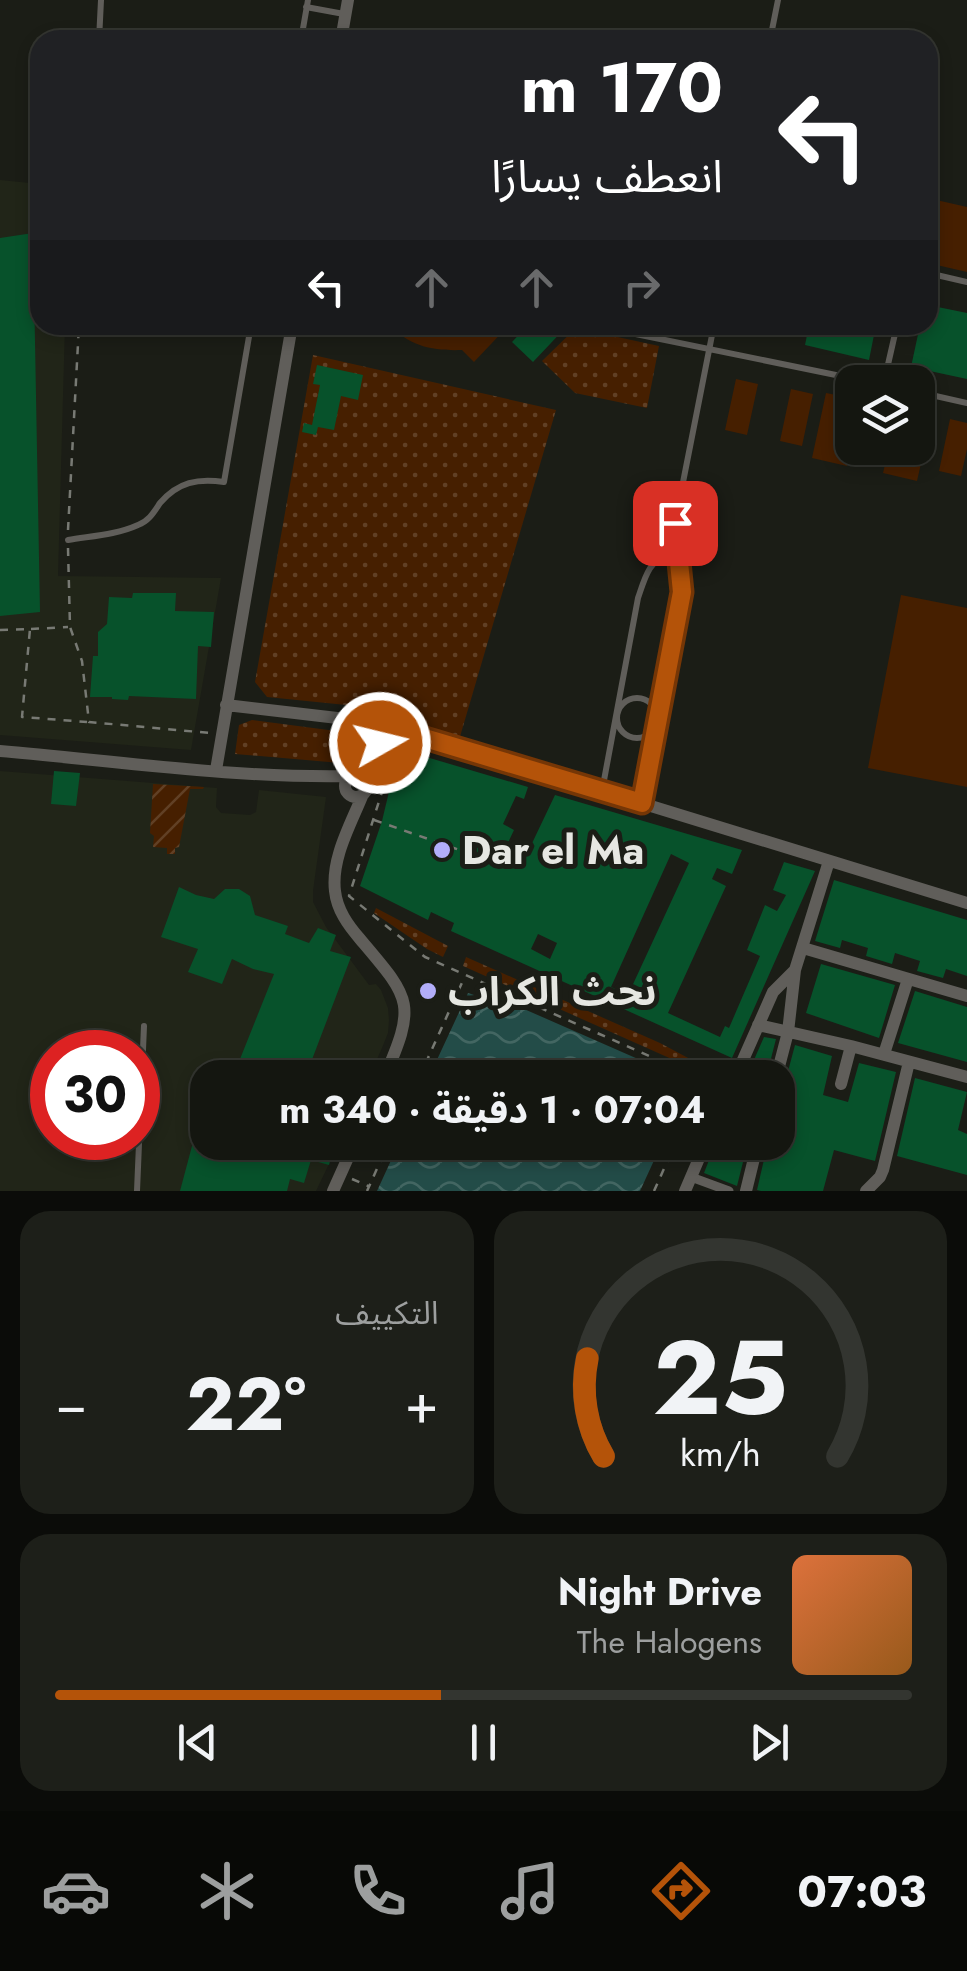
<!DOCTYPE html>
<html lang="ar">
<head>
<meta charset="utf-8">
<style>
  body { margin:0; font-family:Jost,"Noto Sans Arabic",sans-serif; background:#1d1f19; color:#f1f3f6; direction:rtl; height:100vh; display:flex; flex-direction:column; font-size:38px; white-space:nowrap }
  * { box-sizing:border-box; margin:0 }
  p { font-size:32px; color:#9d9f9f }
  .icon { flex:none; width:55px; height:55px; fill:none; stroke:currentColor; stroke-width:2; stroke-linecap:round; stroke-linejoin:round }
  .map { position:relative; height:1191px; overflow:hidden; direction:ltr }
  .sheet { display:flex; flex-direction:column; gap:20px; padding:20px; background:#0b0c09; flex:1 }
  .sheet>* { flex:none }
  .top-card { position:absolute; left:30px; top:30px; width:908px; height:305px; border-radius:30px; box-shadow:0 5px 15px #0003,0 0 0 2px #333530; direction:rtl; background:#202124; color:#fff; overflow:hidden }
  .buttons { position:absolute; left:835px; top:365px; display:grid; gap:20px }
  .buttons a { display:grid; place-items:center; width:100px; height:100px; border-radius:20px; background:#141610; box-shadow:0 5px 15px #0003,0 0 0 2px #333530; font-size:50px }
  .speed { position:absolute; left:30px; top:1030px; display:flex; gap:20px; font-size:50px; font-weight:700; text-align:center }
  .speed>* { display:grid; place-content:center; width:130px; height:130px; border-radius:50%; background:#141610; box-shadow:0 5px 15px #0003,0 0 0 2px #333530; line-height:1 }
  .speed .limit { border:15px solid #d22; background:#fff; color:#111 }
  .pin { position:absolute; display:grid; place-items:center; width:85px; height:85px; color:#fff; margin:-42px; border-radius:20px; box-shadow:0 5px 15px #0006 }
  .me { position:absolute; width:110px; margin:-55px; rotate:82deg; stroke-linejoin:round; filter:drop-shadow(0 0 8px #0008) }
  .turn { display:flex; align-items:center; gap:35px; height:210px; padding:0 50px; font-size:45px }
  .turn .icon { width:130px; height:130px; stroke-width:2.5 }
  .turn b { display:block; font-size:70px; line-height:85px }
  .lanes { display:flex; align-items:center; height:95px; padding:0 50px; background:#0003; justify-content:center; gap:50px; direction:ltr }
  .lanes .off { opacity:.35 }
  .big { font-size:75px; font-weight:700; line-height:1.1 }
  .sheet .card { flex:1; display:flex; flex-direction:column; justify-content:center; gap:15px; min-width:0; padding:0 35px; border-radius:30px; background:#1d1f19 }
  .sheet .dial { align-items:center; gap:0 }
  .dial svg { height:260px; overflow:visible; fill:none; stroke:#333530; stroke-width:7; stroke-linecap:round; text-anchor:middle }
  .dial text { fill:#f1f3f6; stroke:none }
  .song { display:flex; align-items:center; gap:30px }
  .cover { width:120px; height:120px; border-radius:15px; background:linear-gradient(135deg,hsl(20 70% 55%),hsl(30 70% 35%)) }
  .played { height:10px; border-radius:5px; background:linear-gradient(90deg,#b45309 45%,#333530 45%) }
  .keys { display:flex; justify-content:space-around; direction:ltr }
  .heat { display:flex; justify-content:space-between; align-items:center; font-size:55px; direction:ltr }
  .sheet .tiles { flex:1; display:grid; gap:20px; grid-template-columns:1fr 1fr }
  .card:last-child { grid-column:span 2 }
  .trip { position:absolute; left:190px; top:1060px; width:605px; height:100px; border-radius:30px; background:#141610; box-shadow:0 5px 15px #0003,0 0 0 2px #333530; font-weight:700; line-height:100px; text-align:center; direction:rtl }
  .menu { display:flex; height:160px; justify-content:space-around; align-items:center; background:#080906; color:#9d9f9f }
  .menu .icon { width:70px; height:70px }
  .menu .selected { color:#b45309 }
  .menu b { font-size:45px; color:#f1f3f6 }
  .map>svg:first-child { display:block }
  .built { fill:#212518; fill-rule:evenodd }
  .grass { fill:url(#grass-dots) }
  .garden { fill:url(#garden-furrows) }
  .pitch { fill:#461f00 }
  .water { fill:url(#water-waves) }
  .building { fill:#07522b; fill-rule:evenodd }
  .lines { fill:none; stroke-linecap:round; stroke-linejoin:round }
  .path { stroke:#787a74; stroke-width:2.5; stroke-dasharray:8 8; stroke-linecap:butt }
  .service { stroke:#605e5a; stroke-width:6 }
  .pedestrian { stroke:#605e5a; stroke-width:9 }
  .minor { stroke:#605e5a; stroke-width:12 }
  .route-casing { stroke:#753606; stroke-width:25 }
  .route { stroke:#b45309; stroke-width:18 }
  .poi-dot { fill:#b2adf9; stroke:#1b1d16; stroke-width:4 }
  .labels { text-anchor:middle; stroke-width:10; stroke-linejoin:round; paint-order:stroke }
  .poi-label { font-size:40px; font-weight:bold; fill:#e6e7e2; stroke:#1b1d16; text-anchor:start }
</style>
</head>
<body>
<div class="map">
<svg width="967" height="1191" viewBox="0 0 967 1191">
  <defs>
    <pattern id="grass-dots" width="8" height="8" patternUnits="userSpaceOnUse" patternTransform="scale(2.5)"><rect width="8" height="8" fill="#461f00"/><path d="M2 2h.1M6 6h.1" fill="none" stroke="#614025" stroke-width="1.8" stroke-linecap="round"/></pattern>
    <pattern id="garden-furrows" width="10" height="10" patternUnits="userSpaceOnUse" patternTransform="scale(2.5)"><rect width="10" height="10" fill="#461f00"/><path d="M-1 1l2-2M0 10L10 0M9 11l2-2" fill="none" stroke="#614025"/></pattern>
    <pattern id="water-waves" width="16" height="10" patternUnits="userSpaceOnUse" patternTransform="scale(2.5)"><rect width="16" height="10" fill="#234c48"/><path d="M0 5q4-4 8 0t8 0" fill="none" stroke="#436662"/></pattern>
  </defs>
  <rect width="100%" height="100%" fill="#1b1d16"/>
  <path class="built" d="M0,180L40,184V325H65L58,576L221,578L191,750L0,735Z
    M0,771L217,788L216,807L221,813L250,815L256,812L259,790L326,797L313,891V902L326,927L369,985L376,984L381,990L388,1008L389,1020L388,1033L382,1048L369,1077L208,1078V1142L339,1143L316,1191H0ZM52,1052H138V1138H52Z"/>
  <path class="grass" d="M579,325H596L613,336L659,346L647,408L575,393L542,361Z
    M313,355L556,410L459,740L367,712L366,707L267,697L255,682Z
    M252,720L359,734L352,764L235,754L239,725Z
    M376,908L448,946L443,957L427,949L374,913Z
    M466,957L660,1043L705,1067L703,1073L463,966Z"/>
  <path class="garden" d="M153,784L204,787L203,789H190L179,847L175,848V854H167V848L153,847L154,836L150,833Z"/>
  <path class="pitch" d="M932,199L967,207V272L928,263V220Z
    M391,325H418L442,334H461L482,325H509L474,362L462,350C435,351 409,347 391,325Z
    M736,379L758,384L747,435L725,430Z
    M791,389L813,394L802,446L780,441Z
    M826,393L852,398V438L847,466L812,458Z
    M918,412L932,415L917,481L883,473L889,448H918Z
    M950,419L967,423V449L961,476L939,471Z
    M901,595L967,608V787L868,768Z"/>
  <path class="water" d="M483,991L679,1077H429L468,993L480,997Z
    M399,1143V1142L662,1143L640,1191H377Z"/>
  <path class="building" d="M33,233L40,612L0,616V238Z
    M928,305L967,313V379L911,367L920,325H928Z
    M528,325H568L533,362L512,342Z
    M809,325H876L869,360L805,345Z
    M317,365L363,375L358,400L341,396L334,430L318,427L316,435L302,432L304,423L312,425L320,385L313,384Z
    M133,593H176L175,611L214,612L211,647L198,646L196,699L129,696L128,700L112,699V697H90L93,656H98V632L107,624L109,597L132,598Z
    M368,729L374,735L372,741L528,787L524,799L516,796L503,824L514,830L506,847L525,858L555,795L742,850L732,874L717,868L712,879L726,886L668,1013L720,1037L725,1026L729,1028L760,956L747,950L765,905L777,911L786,895L773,890L784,862L815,871L732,1058L451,931L454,923L431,912L428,920L360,886L382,821L397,758L388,755L386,747L380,743L372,745L369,750L356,746L360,731ZM671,854L689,863L628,995L611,987ZM538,934L557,943L550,959L531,949Z
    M54,771L80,773L76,806L51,804Z
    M834,880L967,920V976L946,969L943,978L917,971L920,961L895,953L892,964L866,956L868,948L842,940L840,948L815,941Z
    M179,887L196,895L214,899L225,889H239L250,896L255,915L288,926L285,934L309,943L318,928L336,935L330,951L351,957L305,1078H267L238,1064L274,974L253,969L232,959L222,984L188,972L198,949L161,937Z
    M821,964L895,985L879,1038L806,1013Z
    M915,991L967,1007V1062L898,1043Z
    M764,1037L776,1039L766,1078H746Z
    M795,1045L832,1056L823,1095L848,1102L859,1063L896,1072L875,1161L834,1150L823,1191H761L757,1190L768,1142H778V1109Z
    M915,1078L967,1092L958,1130L967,1134V1175L897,1156Z
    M204,1101H208V1142H335L329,1165L311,1160L304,1183L290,1179L287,1191H180Z
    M716,1142H748L737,1186L704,1173Z"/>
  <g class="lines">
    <path class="path" d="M68,530L79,325
      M68,548L70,627L82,661L89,722L210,733
      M31,629L68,627
      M0,630L30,629L22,717L87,722
      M393,757L349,896L425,957L699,1078
      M374,820L471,854
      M419,1078L465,976
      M352,1179L368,1186
      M367,1191L389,1142
      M654,1191L676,1142"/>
    <path class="service" d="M306,7L344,14
      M99,40L101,0
      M301,40L308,0
      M770,40L778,0
      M928,273L967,282
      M607,325L616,330L870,382
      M884,382L897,325
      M918,392L967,403
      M675,523L714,325
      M68,540C91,536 116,535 138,525C149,521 154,512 160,503C178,482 198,478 224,482L251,325
      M657,558L669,539L675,523L680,561
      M617 718a20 20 0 1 1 40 0a20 20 0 1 1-40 0Z
      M602,791L638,598C644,581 649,558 669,555L680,563L682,592L642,802
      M137,1191L144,1026"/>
    <path class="pedestrian" d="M691,1177L729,1191"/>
    <path class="minor" d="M341,40L348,0
      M226,705L363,721
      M377,725L602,791L967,903
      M0,751C116,761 239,779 355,776
      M216,770L292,325
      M345 786a11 11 0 1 1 22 0a11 11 0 1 1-22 0Z
      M367,788L378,753
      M363,794C351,824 331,858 335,891C337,910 348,925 360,939C411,999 417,1003 384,1078
      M803,948L967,996
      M758,1025L851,1046L967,1077
      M884,1054L908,979
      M735,1078L773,992L795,970L829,861
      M776,1078L788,1032L795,970
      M841,1084L851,1046
      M333,1191L355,1142
      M685,1191L706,1142
      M746,1191L758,1142
      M866,1191L880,1177L883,1170L909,1062"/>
  </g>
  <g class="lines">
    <g class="route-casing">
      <path id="route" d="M380,743L385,734L398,730L642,803L682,592L675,523"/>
    </g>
    <use href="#route" class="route"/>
  </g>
  <g class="poi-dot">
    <circle cx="442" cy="850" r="10"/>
    <circle cx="428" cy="991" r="10"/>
  </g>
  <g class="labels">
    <g class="poi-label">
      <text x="462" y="864">Dar el Ma</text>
      <text x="448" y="1005">نحث الكراب</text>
    </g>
  </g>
</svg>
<div class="buttons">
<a><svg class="icon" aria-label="layers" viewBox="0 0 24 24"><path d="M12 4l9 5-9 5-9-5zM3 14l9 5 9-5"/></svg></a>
</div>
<div class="speed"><div class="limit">30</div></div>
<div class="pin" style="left:675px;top:523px;background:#d93025"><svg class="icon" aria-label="arrive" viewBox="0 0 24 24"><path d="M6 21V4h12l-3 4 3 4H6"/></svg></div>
<svg class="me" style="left:380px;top:743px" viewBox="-20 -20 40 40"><circle r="17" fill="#b45309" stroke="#fff" stroke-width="3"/><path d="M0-11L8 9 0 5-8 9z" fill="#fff"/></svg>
<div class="trip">07:04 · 1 دقيقة · 340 m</div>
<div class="top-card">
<div class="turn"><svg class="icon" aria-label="left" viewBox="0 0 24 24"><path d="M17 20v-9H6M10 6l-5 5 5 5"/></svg><div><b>170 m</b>انعطف يسارًا</div></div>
<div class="lanes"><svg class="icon" aria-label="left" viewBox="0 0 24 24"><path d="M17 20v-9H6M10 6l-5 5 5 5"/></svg><svg class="icon off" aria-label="ahead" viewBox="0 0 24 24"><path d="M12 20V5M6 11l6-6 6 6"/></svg><svg class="icon off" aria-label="ahead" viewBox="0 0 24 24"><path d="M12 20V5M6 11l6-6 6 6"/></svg><svg class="icon off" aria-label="right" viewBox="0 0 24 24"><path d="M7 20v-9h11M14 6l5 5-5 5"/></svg></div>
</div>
</div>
<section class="sheet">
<div class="tiles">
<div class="card dial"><svg viewBox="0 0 100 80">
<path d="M14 69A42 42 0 1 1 86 69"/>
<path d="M14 69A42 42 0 0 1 9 39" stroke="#b45309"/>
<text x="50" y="56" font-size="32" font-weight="700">25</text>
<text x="50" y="72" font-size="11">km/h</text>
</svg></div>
<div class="card"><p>التكييف</p>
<div class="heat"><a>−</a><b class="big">22°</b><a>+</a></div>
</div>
<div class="card">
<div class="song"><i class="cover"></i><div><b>Night Drive</b><p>The Halogens</p></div></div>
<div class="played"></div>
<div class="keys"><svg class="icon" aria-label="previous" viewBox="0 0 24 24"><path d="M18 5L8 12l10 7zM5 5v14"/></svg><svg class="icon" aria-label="pause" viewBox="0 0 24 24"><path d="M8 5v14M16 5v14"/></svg><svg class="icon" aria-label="next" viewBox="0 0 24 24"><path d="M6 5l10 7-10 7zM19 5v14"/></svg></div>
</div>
</div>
</section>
<nav class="menu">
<b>07:03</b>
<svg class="icon selected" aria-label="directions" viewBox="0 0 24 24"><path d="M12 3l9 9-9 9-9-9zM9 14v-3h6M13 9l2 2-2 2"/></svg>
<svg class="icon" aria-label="music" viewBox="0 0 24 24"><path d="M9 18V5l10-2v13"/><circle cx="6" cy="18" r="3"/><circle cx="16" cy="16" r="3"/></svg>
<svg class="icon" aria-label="phone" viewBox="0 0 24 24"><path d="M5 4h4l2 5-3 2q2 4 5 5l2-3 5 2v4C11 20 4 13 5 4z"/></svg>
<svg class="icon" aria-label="climate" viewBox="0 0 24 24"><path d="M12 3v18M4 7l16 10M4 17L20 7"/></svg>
<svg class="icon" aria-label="car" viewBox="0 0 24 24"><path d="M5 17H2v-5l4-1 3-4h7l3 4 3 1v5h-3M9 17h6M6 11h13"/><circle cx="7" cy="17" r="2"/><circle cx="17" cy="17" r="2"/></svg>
</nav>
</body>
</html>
